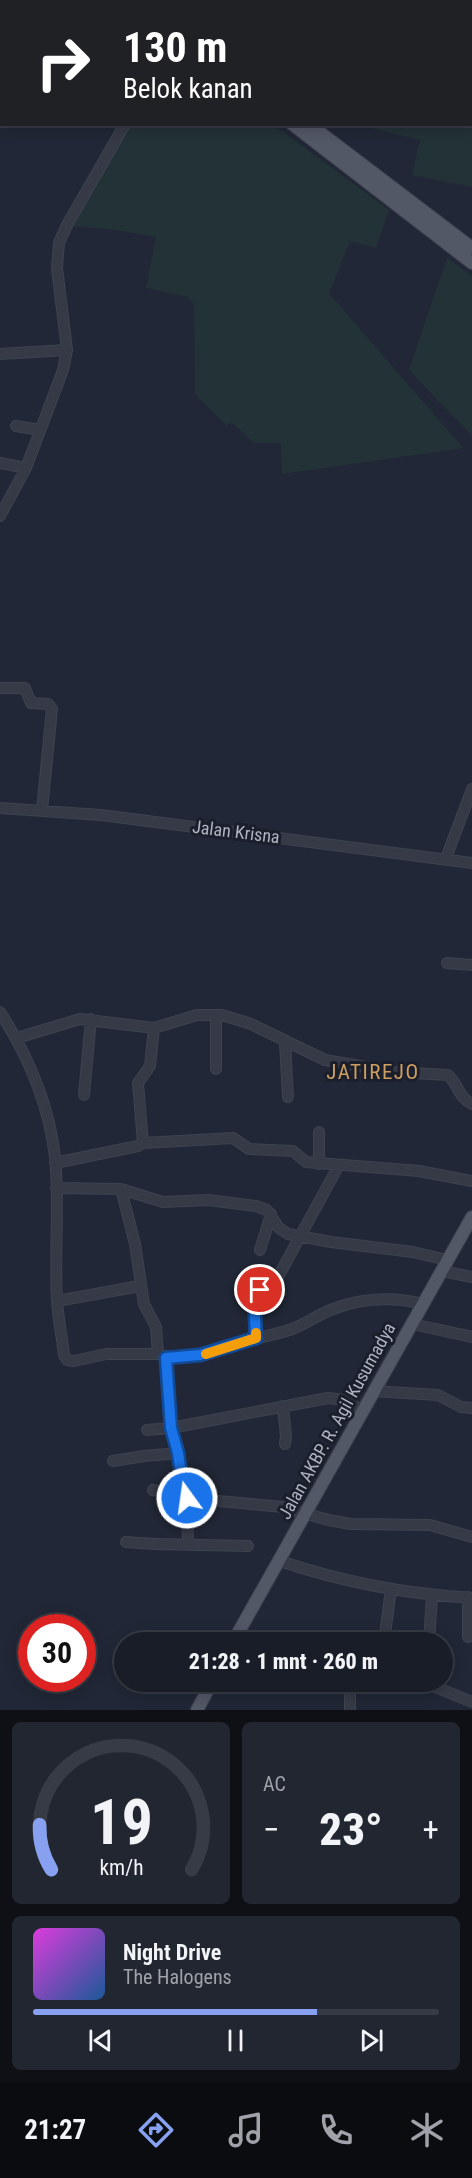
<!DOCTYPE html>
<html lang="id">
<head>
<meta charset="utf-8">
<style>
  body { margin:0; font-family:"Roboto Condensed",sans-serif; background:#222630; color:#f1f3f6; height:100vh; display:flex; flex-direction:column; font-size:22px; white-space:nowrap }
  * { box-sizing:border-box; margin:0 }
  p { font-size:20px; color:#9fa2a8 }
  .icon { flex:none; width:33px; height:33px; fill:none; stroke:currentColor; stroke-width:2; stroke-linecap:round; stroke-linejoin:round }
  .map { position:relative; height:1710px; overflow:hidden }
  .drawer { display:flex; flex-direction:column; gap:12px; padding:12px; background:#0e1016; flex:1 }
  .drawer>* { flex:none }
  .guide { position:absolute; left:0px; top:0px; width:472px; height:126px; box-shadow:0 3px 15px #0003,0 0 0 2px #373b45; background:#202124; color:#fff; overflow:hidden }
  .speed { position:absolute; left:18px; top:1614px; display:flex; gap:12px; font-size:30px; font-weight:700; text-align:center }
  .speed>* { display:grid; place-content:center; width:78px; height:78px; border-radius:50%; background:#191d28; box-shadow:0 3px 15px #0003,0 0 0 2px #373b45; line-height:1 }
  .speed .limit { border:9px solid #d22; background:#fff; color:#111 }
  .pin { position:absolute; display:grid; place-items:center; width:51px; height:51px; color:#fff; margin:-26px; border:3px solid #fff; border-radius:50%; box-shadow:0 2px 6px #0007 }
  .me { position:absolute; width:66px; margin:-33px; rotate:346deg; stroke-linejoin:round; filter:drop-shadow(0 0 4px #0008) }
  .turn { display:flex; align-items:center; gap:21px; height:126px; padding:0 24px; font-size:27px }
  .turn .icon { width:78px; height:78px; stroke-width:2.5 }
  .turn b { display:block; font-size:42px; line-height:51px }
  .big { font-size:45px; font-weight:800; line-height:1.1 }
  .drawer .tile { flex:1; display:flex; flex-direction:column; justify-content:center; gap:9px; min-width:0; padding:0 21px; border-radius:9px; background:#222630 }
  .drawer .dial { align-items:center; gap:0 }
  .dial svg { height:156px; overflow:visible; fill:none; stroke:#373b45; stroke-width:7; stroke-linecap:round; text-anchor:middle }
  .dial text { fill:#f1f3f6; stroke:none }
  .song { display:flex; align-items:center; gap:18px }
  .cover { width:72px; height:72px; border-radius:9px; background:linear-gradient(135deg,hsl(300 70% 55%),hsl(210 70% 35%)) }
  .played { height:6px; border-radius:3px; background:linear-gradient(90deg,#87a1f0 70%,#373b45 70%) }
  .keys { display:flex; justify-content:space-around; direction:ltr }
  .heat { display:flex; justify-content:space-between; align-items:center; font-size:33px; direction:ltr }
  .drawer .tiles { flex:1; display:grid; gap:12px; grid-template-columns:1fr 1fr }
  .tile:last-child { grid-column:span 2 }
  .trip { position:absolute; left:114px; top:1632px; width:339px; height:60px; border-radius:30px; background:#191d28; box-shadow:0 3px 15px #0003,0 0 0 2px #373b45; font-weight:800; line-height:60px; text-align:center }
  .tab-bar { display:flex; height:96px; justify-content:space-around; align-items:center; background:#0a0c10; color:#9fa2a8 }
  .tab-bar .icon { width:42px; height:42px }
  .tab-bar .current { color:#87a1f0 }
  .tab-bar b { font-size:27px; color:#f1f3f6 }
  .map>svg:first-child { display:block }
  .green { fill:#233237 }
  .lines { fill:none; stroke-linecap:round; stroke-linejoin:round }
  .minor-casing { stroke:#3e4350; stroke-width:12 }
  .major-casing { stroke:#3e4350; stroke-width:14 }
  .highway-casing { stroke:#3c414e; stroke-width:16 }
  .minor { stroke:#353a46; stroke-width:10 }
  .major { stroke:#535866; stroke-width:12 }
  .highway { stroke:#6c6552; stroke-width:15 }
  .route-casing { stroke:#114b97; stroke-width:15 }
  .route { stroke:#1a73e8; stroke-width:10 }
  .slow { stroke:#f59e0b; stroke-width:10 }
  .labels { text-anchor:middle; stroke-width:6; stroke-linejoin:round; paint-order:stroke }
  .street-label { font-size:18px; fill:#afb4c3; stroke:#1a1f2b }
  .quarter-label { font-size:21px; letter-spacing:1.5px; fill:#cc9e61; stroke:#1a1f2b }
</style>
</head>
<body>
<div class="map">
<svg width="472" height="1710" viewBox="0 0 472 1710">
  <rect width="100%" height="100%" fill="#212736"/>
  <path class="green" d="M472,43V187L412,175L420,140L359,125L471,124Z
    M132,125H274L389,210L376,248L350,241L329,293L463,448L282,474L281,443H254L231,422L227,426L195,394L194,304L188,297L146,288L156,237L116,230L72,226L124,136Z
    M447,258L472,276V436L409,370Z"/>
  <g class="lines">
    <g class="minor-casing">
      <path id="minor" d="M199,2L200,0
        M0,354L67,350
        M16,426L40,430
        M0,463L26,468
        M0,516L26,468L63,370L67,350L57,268L59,243L67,225L125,124
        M0,688H25L31,703L48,704L52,709L42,810
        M0,808L101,815L472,863
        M446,858L472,789
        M447,963L472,965
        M0,1012C29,1057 49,1104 55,1157C60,1205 54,1253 57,1300C58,1318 62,1337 64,1355L67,1360L74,1361L106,1354H158C182,1363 211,1352 234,1344C253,1338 273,1336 292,1329C306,1324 319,1314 333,1309C362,1298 394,1297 423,1304
        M154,1028L150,1066L138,1083L143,1143L233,1138L249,1149L293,1151L306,1162L419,1171L472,1181
        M17,1038L80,1019L154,1028L197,1015H222L251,1024L325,1060L395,1072L448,1075C458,1084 459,1098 472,1104
        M285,1042L288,1097
        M216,1069V1015
        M84,1095L91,1019
        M55,1163L138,1146L143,1143
        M319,1164V1132
        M56,1188L121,1189L163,1202L208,1200L256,1206L267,1210L279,1228L288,1234L331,1242L413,1252L447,1260
        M121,1189L135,1244L144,1304L156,1327L158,1354
        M260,1250L271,1214
        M442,1271L472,1277
        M57,1301L140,1286
        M412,1324L472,1337
        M256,1338L254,1293L258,1290L269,1291L272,1288L339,1165
        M166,1357L171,1428L178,1453L184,1494L187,1498L283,1507L328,1520L351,1524L430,1525L472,1537
        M373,1391L438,1395L461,1407L472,1408
        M283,1406L286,1436L285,1444
        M147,1430L171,1428L328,1398L345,1400L363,1411
        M113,1461L144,1456L178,1453
        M153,1490L185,1496
        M187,1498L188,1544
        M126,1542C166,1546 207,1544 248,1546
        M280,1561C342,1582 406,1594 472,1598
        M468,1637V1597
        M384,1642L391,1589
        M429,1642L432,1596
        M350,1682V1710
        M423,1682L472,1702"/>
    </g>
    <g class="major-casing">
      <path id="major" d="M292,124L472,263
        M309,124L472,248
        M233,1642L472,1217
        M197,1710L212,1682"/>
    </g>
    <g class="highway-casing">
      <path id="highway" d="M276,2L280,0
        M300,2L305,0
        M0,103H2"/>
    </g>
    <use href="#minor" class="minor"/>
    <use href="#major" class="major"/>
    <use href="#highway" class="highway"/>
  </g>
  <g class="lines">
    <g class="route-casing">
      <path id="route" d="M187,1498L184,1494L178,1453L171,1428L166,1358L200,1355L256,1338L254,1296L256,1291L260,1290"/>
    </g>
    <use href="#route" class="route"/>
    <path class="slow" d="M206,1354L256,1338V1333"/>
  </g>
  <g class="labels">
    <g class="street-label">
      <text transform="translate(236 832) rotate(7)" y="6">Jalan Krisna</text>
      <text transform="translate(337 1421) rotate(-61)" y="6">Jalan AKBP. R. Agil Kusumadya</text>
    </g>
    <g class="quarter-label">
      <text x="373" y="1079">JATIREJO</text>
    </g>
  </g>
</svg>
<div class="speed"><div class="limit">30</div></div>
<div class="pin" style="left:260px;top:1290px;background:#d93025"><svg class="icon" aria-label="arrive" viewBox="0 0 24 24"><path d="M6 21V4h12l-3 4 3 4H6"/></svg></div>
<svg class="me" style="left:187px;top:1498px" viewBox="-20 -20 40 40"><circle r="17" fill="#1a73e8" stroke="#fff" stroke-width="3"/><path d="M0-11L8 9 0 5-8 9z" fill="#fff"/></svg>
<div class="trip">21:28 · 1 mnt · 260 m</div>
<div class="guide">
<div class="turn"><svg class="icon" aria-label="right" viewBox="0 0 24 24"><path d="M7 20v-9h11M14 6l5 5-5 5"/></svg><div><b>130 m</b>Belok kanan</div></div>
</div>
</div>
<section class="drawer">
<div class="tiles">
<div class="tile dial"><svg viewBox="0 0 100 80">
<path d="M14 69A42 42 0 1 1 86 69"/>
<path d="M14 69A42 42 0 0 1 8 46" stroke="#87a1f0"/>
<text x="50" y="56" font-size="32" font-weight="700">19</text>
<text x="50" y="72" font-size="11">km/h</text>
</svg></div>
<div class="tile"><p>AC</p>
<div class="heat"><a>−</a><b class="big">23°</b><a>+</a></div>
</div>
<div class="tile">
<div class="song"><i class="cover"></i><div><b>Night Drive</b><p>The Halogens</p></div></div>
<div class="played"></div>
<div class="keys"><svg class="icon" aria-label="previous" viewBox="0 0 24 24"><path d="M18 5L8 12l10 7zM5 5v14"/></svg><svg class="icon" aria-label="pause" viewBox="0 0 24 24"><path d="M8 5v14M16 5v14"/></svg><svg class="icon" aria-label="next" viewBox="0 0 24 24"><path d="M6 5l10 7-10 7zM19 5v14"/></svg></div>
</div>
</div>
</section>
<nav class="tab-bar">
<b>21:27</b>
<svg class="icon current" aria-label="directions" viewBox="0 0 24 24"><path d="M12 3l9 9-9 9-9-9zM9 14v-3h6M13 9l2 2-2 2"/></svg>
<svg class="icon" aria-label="music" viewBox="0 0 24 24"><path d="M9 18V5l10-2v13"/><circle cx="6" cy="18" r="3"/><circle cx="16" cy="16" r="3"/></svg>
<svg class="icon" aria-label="phone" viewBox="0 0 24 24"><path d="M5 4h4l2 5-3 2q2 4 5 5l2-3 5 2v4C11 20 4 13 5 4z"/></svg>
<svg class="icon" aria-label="climate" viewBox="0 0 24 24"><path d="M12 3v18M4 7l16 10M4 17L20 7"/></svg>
</nav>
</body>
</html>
